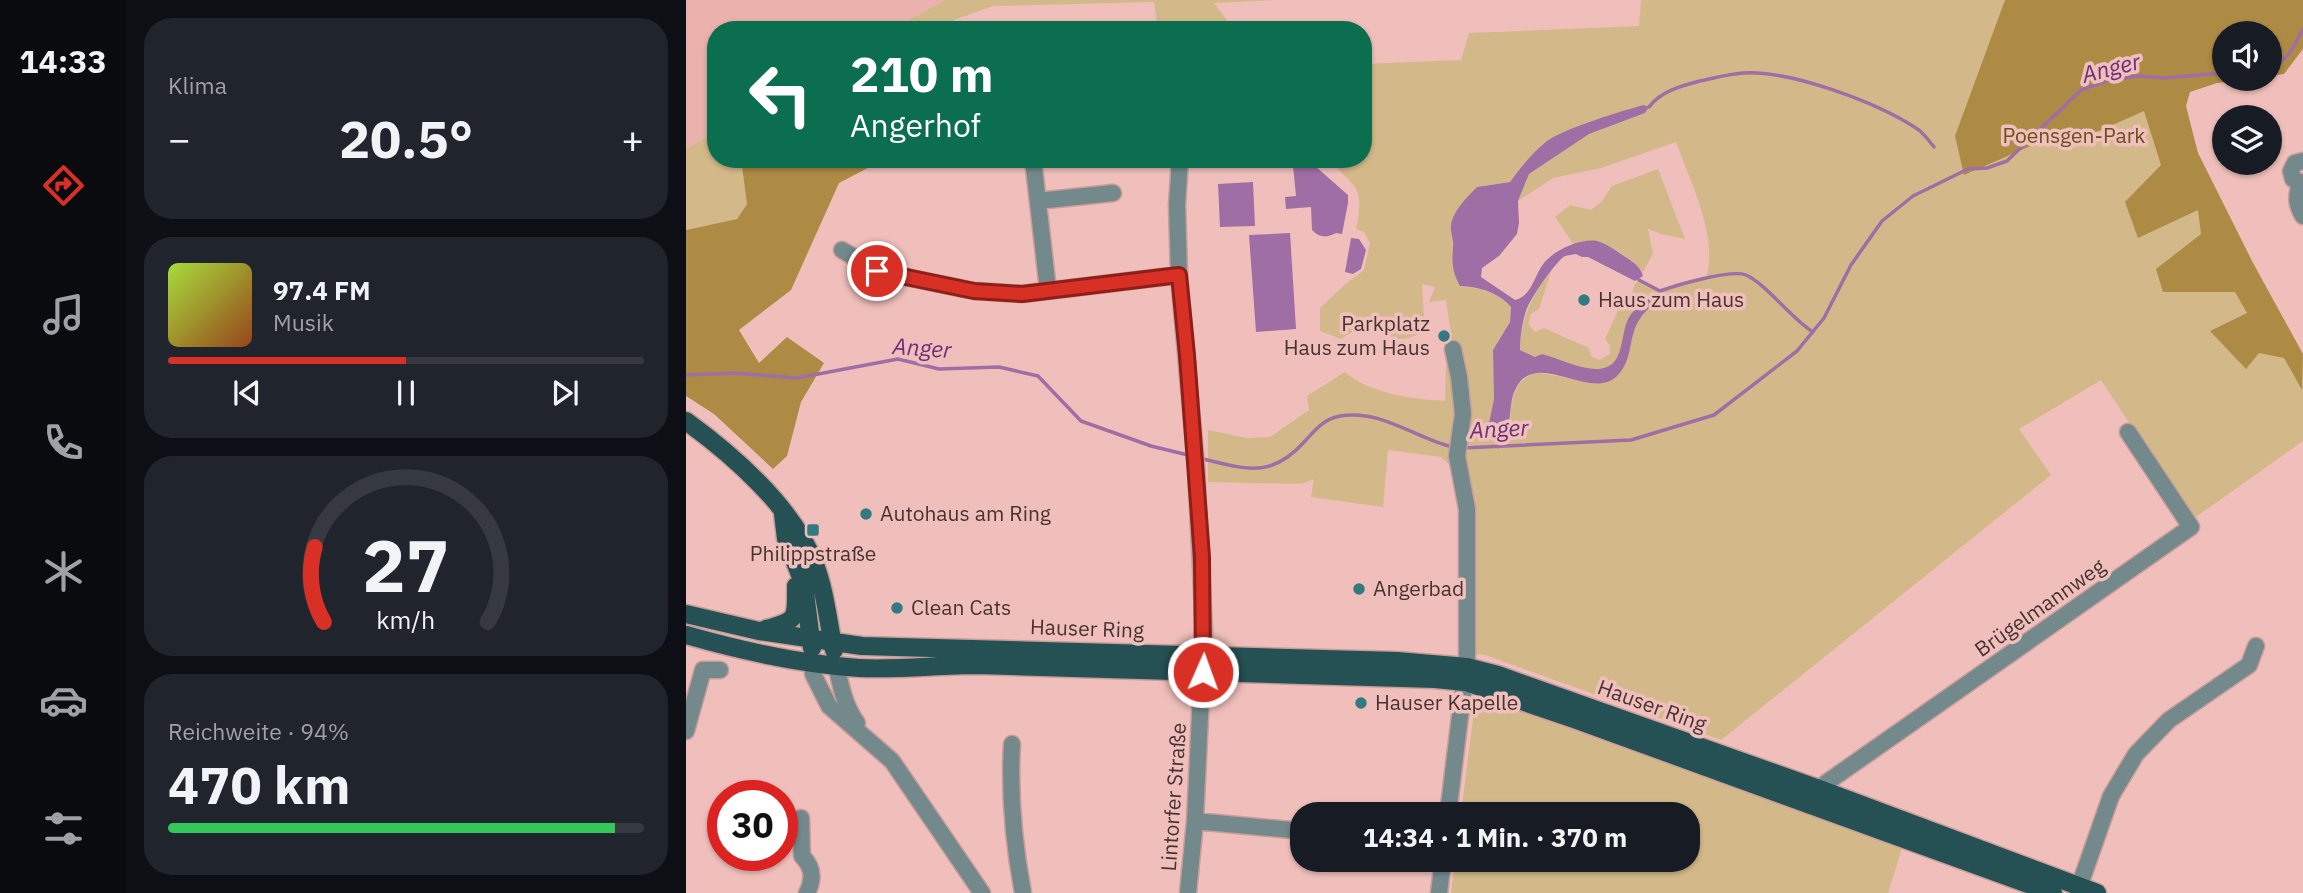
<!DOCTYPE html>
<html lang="de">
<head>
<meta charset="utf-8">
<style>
  body { margin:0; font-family:"IBM Plex Sans",sans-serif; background:#20242c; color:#f1f3f6; height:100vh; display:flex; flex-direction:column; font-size:26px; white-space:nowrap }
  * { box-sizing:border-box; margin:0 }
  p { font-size:23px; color:#9ea1a6 }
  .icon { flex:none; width:38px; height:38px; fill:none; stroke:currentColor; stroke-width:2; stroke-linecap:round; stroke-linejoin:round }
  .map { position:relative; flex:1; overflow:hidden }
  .drawer { display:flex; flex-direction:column; gap:18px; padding:18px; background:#0d0f14; width:560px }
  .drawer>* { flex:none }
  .hud { position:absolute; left:21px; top:21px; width:665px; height:147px; border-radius:28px; box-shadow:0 2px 5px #0004; background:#0b6e4f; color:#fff; overflow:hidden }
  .fabs { position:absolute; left:1526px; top:21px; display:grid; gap:14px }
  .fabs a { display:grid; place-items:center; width:70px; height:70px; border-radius:50%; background:#171b24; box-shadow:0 2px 5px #0004; font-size:35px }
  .speed { position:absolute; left:21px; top:780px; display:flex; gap:14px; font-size:35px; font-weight:700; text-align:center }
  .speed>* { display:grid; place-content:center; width:91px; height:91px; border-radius:50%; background:#171b24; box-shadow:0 2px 5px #0004; line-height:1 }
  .speed .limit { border:10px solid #d22; background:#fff; color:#111 }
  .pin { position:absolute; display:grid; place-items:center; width:60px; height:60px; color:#fff; margin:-30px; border:4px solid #fff; border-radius:50%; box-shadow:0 2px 7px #0007 }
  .me { position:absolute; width:77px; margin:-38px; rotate:2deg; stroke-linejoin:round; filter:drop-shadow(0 0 5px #0008) }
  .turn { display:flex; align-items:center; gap:24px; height:147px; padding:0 28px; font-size:32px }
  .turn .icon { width:91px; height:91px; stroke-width:2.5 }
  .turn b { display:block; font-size:49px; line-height:60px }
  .big { font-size:52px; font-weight:800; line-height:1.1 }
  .drawer .card { flex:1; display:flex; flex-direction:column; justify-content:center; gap:10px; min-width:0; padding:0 24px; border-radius:28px; background:#20242c }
  .drawer .dial { align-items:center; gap:0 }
  .dial svg { height:182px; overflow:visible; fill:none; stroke:#363941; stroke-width:7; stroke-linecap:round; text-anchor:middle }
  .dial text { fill:#f1f3f6; stroke:none }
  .song { display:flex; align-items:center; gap:21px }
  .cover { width:84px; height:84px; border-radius:10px; background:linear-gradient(135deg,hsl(80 70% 55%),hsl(20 70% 35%)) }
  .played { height:7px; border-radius:4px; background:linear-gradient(90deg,#d93025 50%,#363941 50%) }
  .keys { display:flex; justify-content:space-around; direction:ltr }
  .heat { display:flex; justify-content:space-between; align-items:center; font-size:38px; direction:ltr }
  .charge { height:10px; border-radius:5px; background:linear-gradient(90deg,#34c759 94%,#363941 0) }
  .trip { position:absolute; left:604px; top:802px; width:410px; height:70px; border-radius:28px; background:#171b24; box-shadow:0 2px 5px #0004; font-weight:800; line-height:70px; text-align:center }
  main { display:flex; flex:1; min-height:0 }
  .tabs { display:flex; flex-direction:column; width:126px; justify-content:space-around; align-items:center; background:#090b0e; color:#9ea1a6 }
  .tabs .icon { width:49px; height:49px }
  .tabs .selected { color:#d93025 }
  .tabs b { font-size:32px; color:#f1f3f6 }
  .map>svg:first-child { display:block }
  .built { fill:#eab1ad }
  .green { fill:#d3b989; fill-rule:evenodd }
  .forest { fill:#ae8b44 }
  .water { fill:#9f6ea5 }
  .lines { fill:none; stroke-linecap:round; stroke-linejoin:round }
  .stream { stroke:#9f6ea5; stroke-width:3.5 }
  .minor-casing { stroke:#c79e9a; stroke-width:19 }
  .major-casing { stroke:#c79e9a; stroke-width:21 }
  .minor { stroke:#73898b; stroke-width:16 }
  .major { stroke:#255155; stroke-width:18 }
  .route-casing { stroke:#8d1f18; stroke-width:18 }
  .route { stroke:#d93025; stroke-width:12 }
  .poi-dot { fill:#317a80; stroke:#f0bfbb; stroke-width:2.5 }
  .labels { text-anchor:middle; stroke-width:7; stroke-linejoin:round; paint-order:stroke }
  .park-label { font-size:21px; fill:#6a511b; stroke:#f0bfbb }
  .poi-label { font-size:21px; fill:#473432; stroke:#f0bfbb; text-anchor:start }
  .street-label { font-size:21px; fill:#473432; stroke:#f0bfbb }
  .water-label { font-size:23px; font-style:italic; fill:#6d2f75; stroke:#f0bfbb }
</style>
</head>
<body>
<main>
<nav class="tabs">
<b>14:33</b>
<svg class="icon selected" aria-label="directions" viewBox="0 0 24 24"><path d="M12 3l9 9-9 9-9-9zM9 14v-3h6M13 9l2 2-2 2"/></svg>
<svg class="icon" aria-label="music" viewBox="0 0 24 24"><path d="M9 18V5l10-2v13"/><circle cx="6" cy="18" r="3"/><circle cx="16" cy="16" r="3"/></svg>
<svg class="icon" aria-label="phone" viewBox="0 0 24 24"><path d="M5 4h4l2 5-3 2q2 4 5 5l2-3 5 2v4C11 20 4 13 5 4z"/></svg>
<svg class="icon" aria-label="climate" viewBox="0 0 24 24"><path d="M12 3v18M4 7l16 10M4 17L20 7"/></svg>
<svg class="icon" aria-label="car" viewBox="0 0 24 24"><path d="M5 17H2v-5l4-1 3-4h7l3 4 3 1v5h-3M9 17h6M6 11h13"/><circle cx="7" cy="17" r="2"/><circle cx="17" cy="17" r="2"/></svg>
<svg class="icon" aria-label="filters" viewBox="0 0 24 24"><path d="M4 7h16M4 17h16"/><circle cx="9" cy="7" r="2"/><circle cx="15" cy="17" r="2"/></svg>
</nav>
<section class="drawer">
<div class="card"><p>Klima</p>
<div class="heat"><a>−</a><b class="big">20.5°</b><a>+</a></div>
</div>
<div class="card">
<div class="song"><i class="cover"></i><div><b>97.4 FM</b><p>Musik</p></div></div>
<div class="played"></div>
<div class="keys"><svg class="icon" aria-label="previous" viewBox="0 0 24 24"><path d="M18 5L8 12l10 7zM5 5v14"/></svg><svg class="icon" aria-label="pause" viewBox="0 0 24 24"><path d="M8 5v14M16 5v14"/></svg><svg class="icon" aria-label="next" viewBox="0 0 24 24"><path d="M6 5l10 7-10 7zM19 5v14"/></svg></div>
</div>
<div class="card dial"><svg viewBox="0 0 100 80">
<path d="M14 69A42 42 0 1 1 86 69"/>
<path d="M14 69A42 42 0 0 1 10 36" stroke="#d93025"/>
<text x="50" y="56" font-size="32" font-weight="700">27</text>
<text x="50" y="72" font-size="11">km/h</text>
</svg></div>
<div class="card"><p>Reichweite · 94%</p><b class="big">470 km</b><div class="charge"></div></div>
</section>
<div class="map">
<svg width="1617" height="893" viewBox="0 0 1617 893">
  <rect width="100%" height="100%" fill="#f0bfbb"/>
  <path class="built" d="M0,0H260L203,30H30V131L0,149Z"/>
  <path class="green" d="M260,0H589L528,3L541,20L533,30H472L468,2L307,6L240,30H203Z
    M955,0H1617L1584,33H1538V79L1494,89L1509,154L1562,261L1617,356V441L1507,519L1415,380L1333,429L1365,475L1035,740L799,655L781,653V509L769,448L764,465L755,457L702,450L697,507L625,497L628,479L615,484L522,482V430L561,438L584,437L623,410L621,396L659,372C684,394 727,399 759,401L760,366L769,361L760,300L743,302L749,287L736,284L739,330C713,347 704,337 677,325L655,339L634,331V308L657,286L678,270L684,243L678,232L670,229C679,183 670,190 642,159H677V64L775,60L783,33L953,26ZM950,107L959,113L903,134L843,174L832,201L867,178L915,168L990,142C1004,181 1033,238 1020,278L974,291L953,280L949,284L946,293L938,297L919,339L924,346V354L913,360L905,356L903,348L858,328L849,332L842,324L845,314L853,309L865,272C846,294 834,321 834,350L850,357L856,354C875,360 918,382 932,358C940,346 938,329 945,316C949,306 964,298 973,292L972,301C946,319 947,333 939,361L897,381L849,372C827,384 827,395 824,418L803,422L808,399L807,350L824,322L825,307C812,292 793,288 774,286C763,268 769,246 765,226L791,187L824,182L835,167L863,140Z
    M30,131V159H55L61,204L51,219L0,230V149Z
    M972,169L999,239L975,234L962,229L967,254L957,272C938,252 915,236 888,245L869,217L884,205L905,210L916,201L926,186Z
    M790,695L1076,798L1217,845L1202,893H765L769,859H1001V814H775Z"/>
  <path class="forest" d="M1319,0H1617V49L1598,74L1584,76V33H1538V79H1565L1531,83L1504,92L1500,106L1512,153L1566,261L1617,354L1616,390L1598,358L1573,353L1560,369L1524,331L1561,313L1549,292H1477L1470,269L1515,234L1512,210L1452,238L1439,202L1475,165L1458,111L1413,131L1354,142L1278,175L1269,136Z
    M55,159H199L153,183L105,290L53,330L73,363L101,337L138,363L115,402L101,456L87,469L28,414L0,396V230L51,219L61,204Z"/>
  <path class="water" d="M958,105L963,107L959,113L903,134L843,174L832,201L833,223L831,234L813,256L796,268L795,277L829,300C847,295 847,277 858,263C868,250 895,238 911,241C919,243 928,249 935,254C944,260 955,266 957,276L949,281L902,257H896L890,254C886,255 882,255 879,256C870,261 843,300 840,311C836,323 834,337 834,350L849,357L856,354C874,359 891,368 910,369C943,369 931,331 946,313C951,307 960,300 968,296L972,298V301C935,326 953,352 932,375C905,404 849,346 829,390C824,400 825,415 822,427L805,429L803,423L808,399L807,350L824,322L825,307C812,292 793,287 774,286C766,272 766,263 767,247C768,240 764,232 765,225C767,211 782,196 791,187L824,182C835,167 847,152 861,141C877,129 938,110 958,105Z
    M618,159H621L662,195V203L656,234L650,233C640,238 634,238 626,230L625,207L600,209L599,197L610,196L607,166Z
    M567,182L569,226L534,227L532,184Z
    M604,233L610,329L570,332L563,235Z
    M665,238L673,239L680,250L675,269L667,274L659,272Z"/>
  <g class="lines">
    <path class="stream" d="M1584,65C1603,62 1608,45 1617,29
      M963,107C975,91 995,86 1014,81C1028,78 1043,74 1057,73C1104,70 1190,102 1230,128C1237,132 1243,141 1248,147
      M953,280L974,291C991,285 1045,269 1060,275C1080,284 1105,318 1127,332
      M972,298L974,291
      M0,375L50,373L111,378L212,359L253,369L313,367L352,376L395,421L465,446L506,456
      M812,447L814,429
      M777,448L945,440L1028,415L1111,351L1138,318L1165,265L1196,221L1227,196L1282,169L1301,168L1321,161L1395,90L1420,81L1452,76L1478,78L1538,73
      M513,458C560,469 585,480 620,440C630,429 638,419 654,416C695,409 729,438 766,447"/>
    <g class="minor-casing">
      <path id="minor" d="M347,159L362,290
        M494,159L491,205L493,275L510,466L518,631L509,821L502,893
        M1617,161L1609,163L1605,171L1607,179L1617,183
        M1614,183C1610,197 1610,204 1617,216
        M352,201L427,193
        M156,250L191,271L288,291L336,294L493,275
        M127,662V674L143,706L206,761L296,893
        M150,665C155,686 158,705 171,723
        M0,731L17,670H34
        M326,744C323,793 328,845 337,893
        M1129,801L1140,783L1505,527L1442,432
        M762,814L781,659V509L771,456L777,414L773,377L767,349
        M115,818L116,856C127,867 128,879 121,893
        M509,821L616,831
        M753,893L757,859
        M1391,893L1425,796L1450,754L1483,720L1563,665L1570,646"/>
    </g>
    <g class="major-casing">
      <path id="major" d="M0,421C47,455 106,507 128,562C139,589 142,621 148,650
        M97,514L100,539L118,585L126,648
        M0,614L73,631L176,646L711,661L781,667L812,675L1136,790L1411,893
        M80,629C113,620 110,618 110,586
        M0,635C56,651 115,664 173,668C213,670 252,665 291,665L749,679L780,682L888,719L1367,893"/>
    </g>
    <use href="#minor" class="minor"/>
    <use href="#major" class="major"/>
  </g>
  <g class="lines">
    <g class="route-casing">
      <path id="route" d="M191,271L288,291L336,294L493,275L501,355L516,557L517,672"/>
    </g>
    <use href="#route" class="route"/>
  </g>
  <g class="poi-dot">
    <circle cx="898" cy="300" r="7"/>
    <circle cx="758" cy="336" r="7"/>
    <circle cx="180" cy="514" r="7"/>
    <rect x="120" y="523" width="14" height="14" rx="3.5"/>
    <circle cx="673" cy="589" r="7"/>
    <circle cx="211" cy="608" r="7"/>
    <circle cx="675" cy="703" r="7"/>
  </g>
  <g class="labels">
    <g class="park-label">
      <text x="1388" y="143">Poensgen-Park</text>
    </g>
    <g class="poi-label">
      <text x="912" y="307">Haus zum Haus</text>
      <text x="744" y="331" text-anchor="end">Parkplatz<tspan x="744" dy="24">Haus zum Haus</tspan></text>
      <text x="194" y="521">Autohaus am Ring</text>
      <text x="127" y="561" text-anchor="middle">Philippstraße</text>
      <text x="687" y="596">Angerbad</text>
      <text x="225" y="615">Clean Cats</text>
      <text x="689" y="710">Hauser Kapelle</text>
    </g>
    <g class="street-label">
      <text transform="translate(1354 608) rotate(-35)" y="7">Brügelmannweg</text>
      <text transform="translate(401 629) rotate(2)" y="7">Hauser Ring</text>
      <text transform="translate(966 706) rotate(20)" y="7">Hauser Ring</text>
      <text transform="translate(488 797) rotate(-86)" y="7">Lintorfer Straße</text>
    </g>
    <g class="water-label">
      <text transform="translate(1425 68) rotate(-14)" y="8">Anger</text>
      <text transform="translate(236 348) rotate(4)" y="8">Anger</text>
      <text transform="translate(813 429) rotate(-3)" y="8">Anger</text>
    </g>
  </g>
</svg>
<div class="fabs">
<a><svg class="icon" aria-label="sound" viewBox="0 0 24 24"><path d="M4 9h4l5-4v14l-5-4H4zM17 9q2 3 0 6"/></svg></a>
<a><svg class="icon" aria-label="layers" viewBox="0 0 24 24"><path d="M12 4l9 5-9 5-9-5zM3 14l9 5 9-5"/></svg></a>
</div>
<div class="speed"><div class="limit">30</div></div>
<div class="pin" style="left:191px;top:271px;background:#d93025"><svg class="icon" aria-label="arrive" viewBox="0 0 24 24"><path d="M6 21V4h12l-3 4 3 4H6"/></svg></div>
<svg class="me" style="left:517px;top:672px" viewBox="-20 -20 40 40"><circle r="17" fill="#d93025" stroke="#fff" stroke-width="3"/><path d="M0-11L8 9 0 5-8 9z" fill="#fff"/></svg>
<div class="trip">14:34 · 1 Min. · 370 m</div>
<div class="hud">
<div class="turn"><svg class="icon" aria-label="left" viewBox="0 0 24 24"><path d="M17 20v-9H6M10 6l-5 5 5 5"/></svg><div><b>210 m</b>Angerhof</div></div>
</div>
</div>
</main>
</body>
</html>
